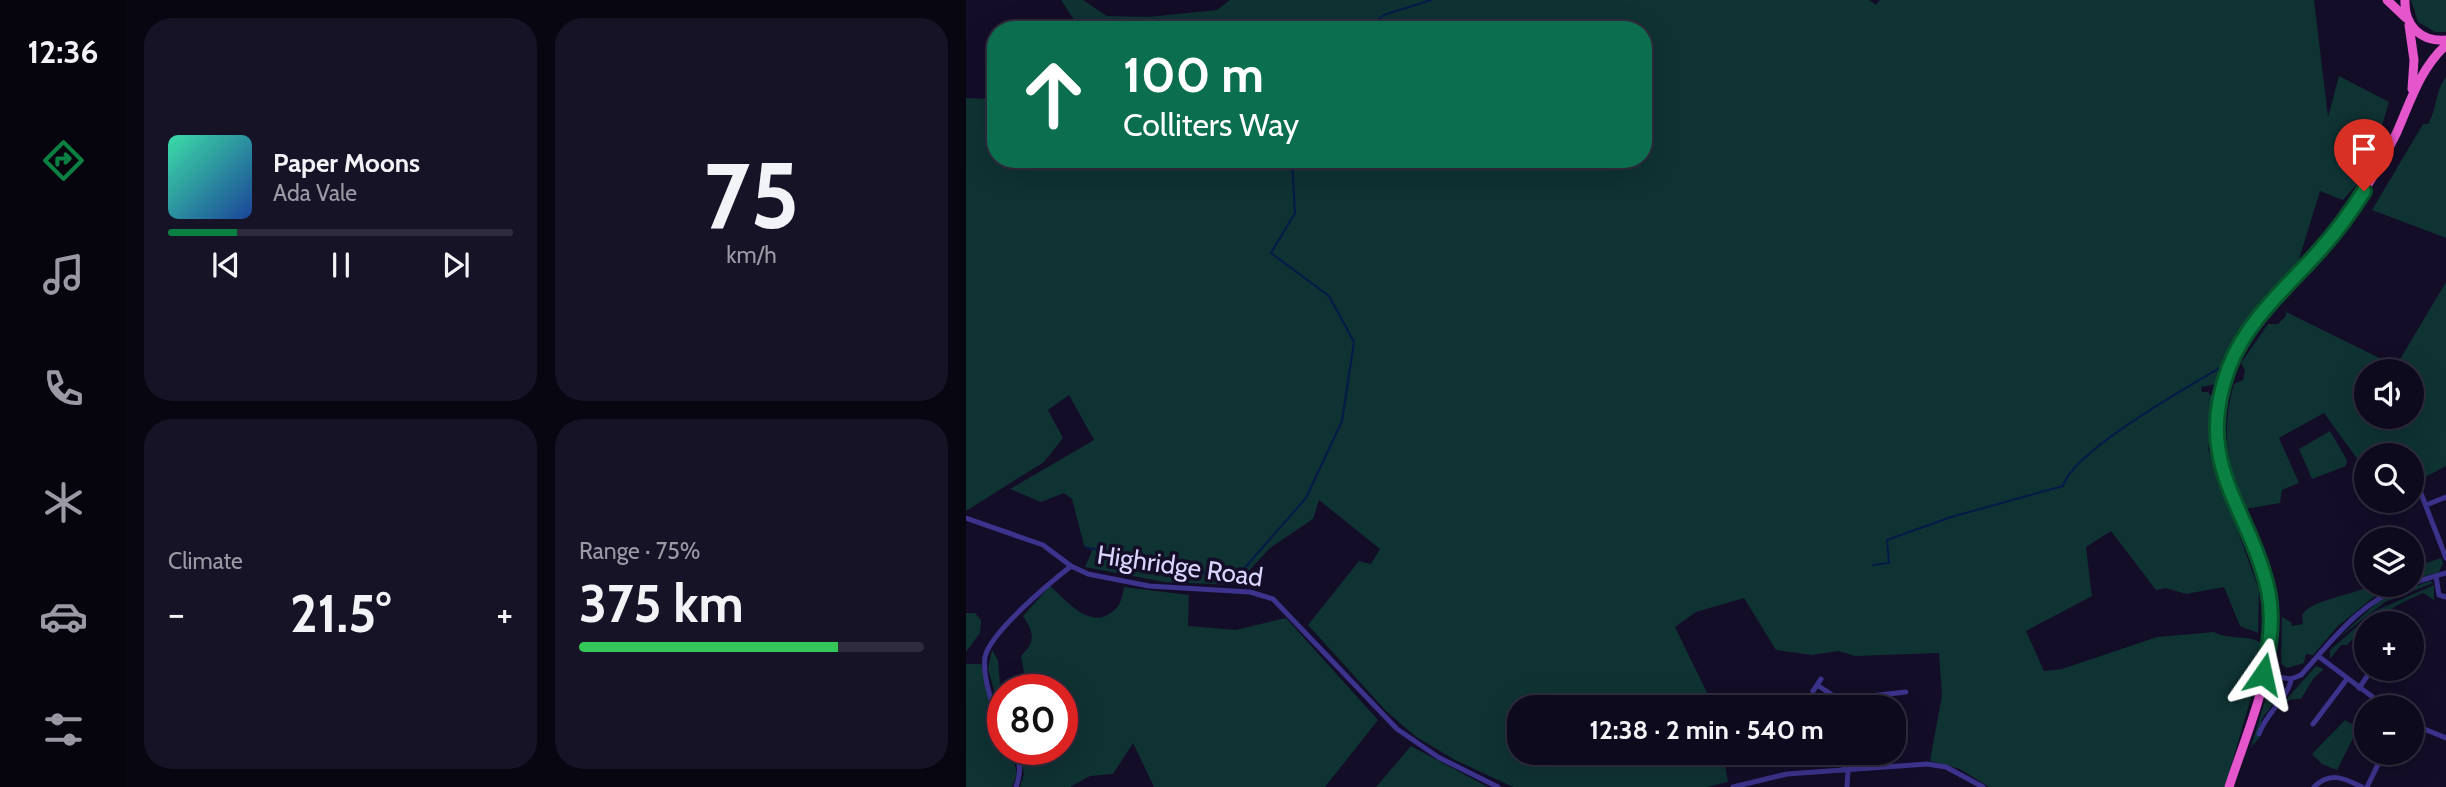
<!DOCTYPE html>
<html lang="en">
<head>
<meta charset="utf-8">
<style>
  body { margin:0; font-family:Cabin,sans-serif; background:#171327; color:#f1f3f6; height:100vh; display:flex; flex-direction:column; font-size:26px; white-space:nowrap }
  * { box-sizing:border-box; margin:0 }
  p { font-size:23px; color:#9b9aa4 }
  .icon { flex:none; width:38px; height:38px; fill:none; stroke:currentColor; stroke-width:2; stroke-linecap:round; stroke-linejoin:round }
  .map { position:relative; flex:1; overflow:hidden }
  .sheet { display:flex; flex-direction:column; gap:18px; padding:18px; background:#080610; width:840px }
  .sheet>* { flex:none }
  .hud { position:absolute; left:21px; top:21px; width:665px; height:147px; border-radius:28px; box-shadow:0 7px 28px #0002,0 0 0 2px #2e2b3c; background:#0b6e4f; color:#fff; overflow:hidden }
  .fabs { position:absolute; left:1388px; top:359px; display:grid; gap:14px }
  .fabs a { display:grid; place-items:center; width:70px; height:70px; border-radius:50%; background:#0e0a1e; box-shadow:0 7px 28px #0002,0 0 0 2px #2e2b3c; font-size:35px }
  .speed { position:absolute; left:21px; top:674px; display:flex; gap:14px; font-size:35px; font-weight:700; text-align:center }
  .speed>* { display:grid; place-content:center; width:91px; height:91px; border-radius:50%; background:#0e0a1e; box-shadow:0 7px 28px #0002,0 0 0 2px #2e2b3c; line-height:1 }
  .speed .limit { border:10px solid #d22; background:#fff; color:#111 }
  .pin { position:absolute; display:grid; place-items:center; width:60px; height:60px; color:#fff; margin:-72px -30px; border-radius:50% 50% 50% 0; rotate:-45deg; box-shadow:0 0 7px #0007 }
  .pin .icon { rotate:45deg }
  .me { position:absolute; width:77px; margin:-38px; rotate:11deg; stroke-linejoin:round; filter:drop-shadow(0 0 5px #0008) }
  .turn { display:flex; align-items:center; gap:24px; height:147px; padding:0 21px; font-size:32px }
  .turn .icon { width:91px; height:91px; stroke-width:2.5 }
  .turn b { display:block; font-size:49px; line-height:60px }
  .big { font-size:52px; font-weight:700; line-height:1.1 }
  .sheet .widget { flex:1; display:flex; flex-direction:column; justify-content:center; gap:10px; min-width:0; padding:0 24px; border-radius:28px; background:#171327 }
  .sheet .dial { align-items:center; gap:0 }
  .dial b { font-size:91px; line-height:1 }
  .song { display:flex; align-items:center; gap:21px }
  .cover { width:84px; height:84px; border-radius:10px; background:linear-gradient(135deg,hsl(160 70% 55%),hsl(220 70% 35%)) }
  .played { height:7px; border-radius:4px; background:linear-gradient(90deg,#0b8043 20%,#2e2b3c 20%) }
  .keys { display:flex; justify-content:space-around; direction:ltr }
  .heat { display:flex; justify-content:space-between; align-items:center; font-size:38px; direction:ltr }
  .charge { height:10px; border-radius:5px; background:linear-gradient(90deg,#34c759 75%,#2e2b3c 0) }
  .sheet .tiles { flex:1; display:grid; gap:18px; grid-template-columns:repeat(2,1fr) }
  .trip { position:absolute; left:541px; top:695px; width:399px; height:70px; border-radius:28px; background:#0e0a1e; box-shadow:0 7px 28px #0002,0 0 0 2px #2e2b3c; font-weight:700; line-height:70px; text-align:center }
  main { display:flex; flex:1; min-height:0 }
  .tabs { display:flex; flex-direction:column; width:126px; justify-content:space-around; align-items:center; background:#06040c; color:#9b9aa4 }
  .tabs .icon { width:49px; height:49px }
  .tabs .active { color:#0b8043 }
  .tabs b { font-size:32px; color:#f1f3f6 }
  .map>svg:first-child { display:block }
  .green { fill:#0f3233; fill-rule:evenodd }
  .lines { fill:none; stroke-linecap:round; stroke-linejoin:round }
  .stream { stroke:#051a49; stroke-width:2 }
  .minor { stroke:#3b338c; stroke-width:5 }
  .trunk { stroke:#e555cc; stroke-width:9 }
  .route-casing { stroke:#07532c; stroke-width:18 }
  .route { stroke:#0b8043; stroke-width:12 }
  .labels { text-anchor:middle; stroke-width:7; stroke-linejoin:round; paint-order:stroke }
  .street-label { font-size:26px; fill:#dbd4ff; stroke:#130d28 }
</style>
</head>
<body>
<main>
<nav class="tabs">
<b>12:36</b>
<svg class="icon active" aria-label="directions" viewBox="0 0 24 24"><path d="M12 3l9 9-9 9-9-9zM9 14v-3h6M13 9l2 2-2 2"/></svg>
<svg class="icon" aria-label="music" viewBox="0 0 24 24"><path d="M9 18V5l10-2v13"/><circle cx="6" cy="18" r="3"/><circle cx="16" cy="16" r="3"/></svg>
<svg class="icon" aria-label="phone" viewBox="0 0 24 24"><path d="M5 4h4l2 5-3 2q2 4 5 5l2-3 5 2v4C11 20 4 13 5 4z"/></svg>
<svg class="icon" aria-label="climate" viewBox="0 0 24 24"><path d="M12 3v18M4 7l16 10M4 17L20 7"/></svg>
<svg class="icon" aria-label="car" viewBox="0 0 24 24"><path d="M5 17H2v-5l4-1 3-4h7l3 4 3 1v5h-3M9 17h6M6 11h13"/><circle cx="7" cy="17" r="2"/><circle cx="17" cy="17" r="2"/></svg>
<svg class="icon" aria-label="filters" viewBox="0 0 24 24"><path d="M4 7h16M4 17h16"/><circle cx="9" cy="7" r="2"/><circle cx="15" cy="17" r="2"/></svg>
</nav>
<section class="sheet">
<div class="tiles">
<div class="widget">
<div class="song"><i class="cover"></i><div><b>Paper Moons</b><p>Ada Vale</p></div></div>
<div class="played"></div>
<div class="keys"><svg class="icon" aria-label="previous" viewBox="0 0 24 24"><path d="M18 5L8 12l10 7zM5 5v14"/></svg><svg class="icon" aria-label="pause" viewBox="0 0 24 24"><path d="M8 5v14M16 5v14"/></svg><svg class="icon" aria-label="next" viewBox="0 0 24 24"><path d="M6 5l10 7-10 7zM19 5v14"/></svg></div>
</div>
<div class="widget dial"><b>75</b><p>km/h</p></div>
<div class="widget"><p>Climate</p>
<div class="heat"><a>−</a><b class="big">21.5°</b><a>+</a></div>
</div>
<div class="widget"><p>Range · 75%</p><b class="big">375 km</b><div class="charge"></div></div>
</div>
</section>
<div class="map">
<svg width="1480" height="787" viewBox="0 0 1480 787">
  <rect width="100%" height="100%" fill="#130d28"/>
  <path class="green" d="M95,0H117L141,16L182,17L251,10L264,0H903L910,5L914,0H1348L1362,117L1373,76L1423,102L1411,143L1401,146L1406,157L1392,183L1377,200L1354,191L1331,266L1303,294L1272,333L1256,363L1250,384L1235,387L1236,392H1242L1249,401L1242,449L1293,590L1292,633L1274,626L1258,587L1220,594L1200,588L1190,590L1145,531L1120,547L1126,596L1060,631L1078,671L1096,669L1191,637L1248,632C1264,641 1285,633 1300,646L1259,787H1023L994,769L964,761L976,695L973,653L889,656L873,651L846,655L810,650L778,598L730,612L709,627L748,707H553V752L757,753L762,782L741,787H547L489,760L449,736L420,711L342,625L393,561L405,564L414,549L353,500L347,519L304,548L270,585L198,582L119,567L126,551L118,545L106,499L98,493L75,502L44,489L128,440L103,395L82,410L97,438L78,462L0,511V98L30,99V159H677V30H115Z
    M1445,0H1480V32H1469L1452,22Z
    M1480,77V238L1406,210L1457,124H1462C1471,110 1469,91 1480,77Z
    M1480,282V466L1446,484V455H1400V471L1358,413L1313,438L1333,483L1316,490L1314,503L1279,509C1260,469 1255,427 1268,384L1277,380L1279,370L1275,363L1302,324H1312L1320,316V312L1430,366ZM1400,371H1446V416H1400Z
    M1364,431L1381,460L1380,466L1346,479L1333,449Z
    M1475,558L1477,563L1473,572L1446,580V568Z
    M1464,581L1467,583L1419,602L1371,639L1415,599Z
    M1405,585H1415L1414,592L1372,626L1347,655L1340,654L1338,663L1321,668L1315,664L1316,617L1325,622L1326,626L1337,624L1336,615C1345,599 1387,596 1405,585Z
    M1468,585V600L1457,593C1426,607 1403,620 1381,645H1375L1364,659V650L1409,611Z
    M84,586C101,601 124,630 146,612C154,607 157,596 158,587L223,595L222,626L270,630L320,618L412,720L359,787H188L167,743L147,774L124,776L104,787H54L58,774L52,749H96V690L61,689L55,656C70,641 68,633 57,616Z
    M0,613H9L15,620L14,633L0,652Z
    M26,650L32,660L37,722L22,669Z
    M0,664H15L37,737V749H45L51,774L46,787H0Z
    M1350,666L1358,669L1347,679L1335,699H1327L1317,703Z
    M1313,682L1319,689L1297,717L1291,735L1294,737L1285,747L1302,691Z
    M1379,720L1392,728L1371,770L1356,764L1346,754Z
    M445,746L522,787H410Z"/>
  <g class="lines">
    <path class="stream" d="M399,30L418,15L465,0
      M119,547L268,580L340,498L376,421L388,342L363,296L305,253L329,213L326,159
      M907,565L923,563L921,540L985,517L1097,486C1107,451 1223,386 1257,366"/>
    <path class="minor" d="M1451,483L1480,558
      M1460,505L1480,497
      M0,518L77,545L105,566L122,574L183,586L284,592L307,599L431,729L472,757L532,787
      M1470,576L1473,595L1480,597
      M1446,583L1480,573
      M1352,656L1420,707
      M1298,675L1325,679L1335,675C1369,637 1393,603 1442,584
      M851,685L874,700
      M1393,688L1407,668
      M847,691L855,679
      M873,707L874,700L877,699L940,692
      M1347,724L1381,679
      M1446,724L1480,738
      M37,731C28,712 16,677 19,657C24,632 85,582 105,566
      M1293,734C1300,713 1323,697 1325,679
      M48,749C55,763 55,773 50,787
      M877,752L878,770
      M767,787L821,774L961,764L980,767L1017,787
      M881,787L882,770
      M1348,787C1364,771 1378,778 1396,787
      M1401,787L1418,752"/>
    <path class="trunk" d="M1421,0L1440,18
      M1439,0C1438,25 1454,42 1480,40
      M1443,25L1448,60L1446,89
      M1263,787C1281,731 1311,667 1305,607C1301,571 1283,540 1269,508C1250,464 1246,414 1263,368C1286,303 1351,262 1389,205C1404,182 1419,157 1431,132C1445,100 1454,69 1480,45"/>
  </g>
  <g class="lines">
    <g class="route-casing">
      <path id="route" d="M1297,674C1304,647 1308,619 1302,590C1283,506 1226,464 1263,367C1281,320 1321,287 1354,250C1370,232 1385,212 1398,191"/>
    </g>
    <use href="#route" class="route"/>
  </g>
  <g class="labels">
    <g class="street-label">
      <text transform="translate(214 566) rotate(8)" y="9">Highridge Road</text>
    </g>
  </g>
</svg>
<div class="fabs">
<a><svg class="icon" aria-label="sound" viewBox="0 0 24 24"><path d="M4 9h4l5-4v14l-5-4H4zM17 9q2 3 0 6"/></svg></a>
<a><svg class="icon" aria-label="search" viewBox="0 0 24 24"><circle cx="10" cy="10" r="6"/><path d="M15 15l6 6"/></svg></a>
<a><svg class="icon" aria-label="layers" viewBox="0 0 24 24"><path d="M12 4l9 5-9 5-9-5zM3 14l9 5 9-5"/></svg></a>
<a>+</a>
<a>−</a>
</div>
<div class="speed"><div class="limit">80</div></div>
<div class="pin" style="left:1398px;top:191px;background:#d93025"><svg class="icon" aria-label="arrive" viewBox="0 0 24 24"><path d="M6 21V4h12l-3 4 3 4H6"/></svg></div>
<svg class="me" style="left:1297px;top:674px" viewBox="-20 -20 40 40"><path d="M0-17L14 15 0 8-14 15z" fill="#0b8043" stroke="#fff" stroke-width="4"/></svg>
<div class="trip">12:38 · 2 min · 540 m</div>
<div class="hud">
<div class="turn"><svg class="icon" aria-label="ahead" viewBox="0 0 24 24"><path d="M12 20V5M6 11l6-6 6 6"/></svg><div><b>100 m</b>Colliters Way</div></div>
</div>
</div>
</main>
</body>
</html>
